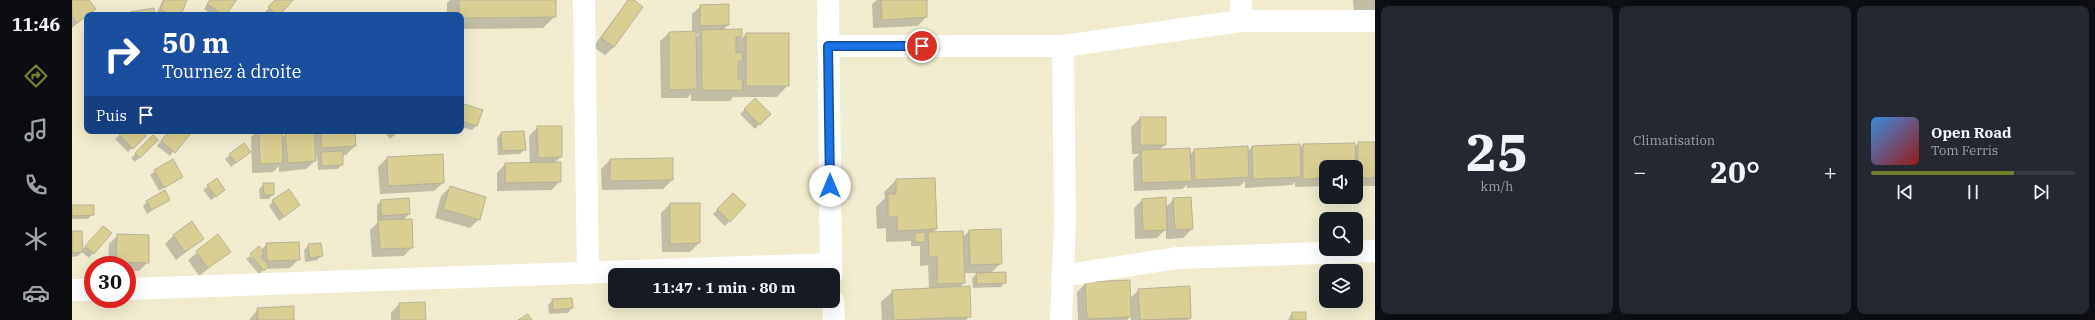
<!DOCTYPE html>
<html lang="fr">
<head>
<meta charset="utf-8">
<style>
  body { margin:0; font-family:"IBM Plex Serif",serif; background:#242831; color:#f1f3f6; height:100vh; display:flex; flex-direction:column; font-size:15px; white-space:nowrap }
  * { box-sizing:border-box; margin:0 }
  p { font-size:13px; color:#9ea1a6 }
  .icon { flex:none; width:22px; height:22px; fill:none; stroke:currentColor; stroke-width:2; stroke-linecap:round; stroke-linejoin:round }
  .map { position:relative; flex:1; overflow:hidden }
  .details { display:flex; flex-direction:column; gap:6px; padding:6px; background:#0d0f14; width:720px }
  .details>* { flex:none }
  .hud { position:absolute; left:12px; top:12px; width:380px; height:122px; border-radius:8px; box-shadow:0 4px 16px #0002; background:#1a4fa0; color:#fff; overflow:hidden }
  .buttons { position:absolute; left:1247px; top:160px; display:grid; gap:8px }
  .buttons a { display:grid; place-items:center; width:44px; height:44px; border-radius:8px; background:#171b24; box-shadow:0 4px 16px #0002; font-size:20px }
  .speed { position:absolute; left:12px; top:256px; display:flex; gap:8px; font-size:20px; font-weight:700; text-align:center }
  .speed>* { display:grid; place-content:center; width:52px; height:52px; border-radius:50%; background:#171b24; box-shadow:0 4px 16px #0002; line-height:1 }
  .speed .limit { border:6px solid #d22; background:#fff; color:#111 }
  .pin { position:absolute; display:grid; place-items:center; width:34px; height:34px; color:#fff; margin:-17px; border:2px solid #fff; border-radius:50%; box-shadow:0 1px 4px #0007 }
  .me { position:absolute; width:44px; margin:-22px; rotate:0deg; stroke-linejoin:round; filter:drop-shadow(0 0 3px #0008) }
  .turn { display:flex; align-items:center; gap:14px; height:84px; padding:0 12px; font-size:18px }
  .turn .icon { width:52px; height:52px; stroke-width:2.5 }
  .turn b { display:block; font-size:28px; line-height:34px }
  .then { display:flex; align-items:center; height:38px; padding:0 12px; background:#0003; gap:8px; font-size:15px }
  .big { font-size:30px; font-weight:700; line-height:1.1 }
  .details .tile { flex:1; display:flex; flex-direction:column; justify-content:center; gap:6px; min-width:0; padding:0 14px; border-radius:8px; background:#242831 }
  .details .dial { align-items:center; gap:0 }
  .dial b { font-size:52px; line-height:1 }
  .song { display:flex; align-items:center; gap:12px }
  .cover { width:48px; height:48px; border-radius:6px; background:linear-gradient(135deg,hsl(210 70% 55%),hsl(0 70% 35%)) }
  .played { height:4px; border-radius:2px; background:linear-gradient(90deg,#727e2b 70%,#363941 70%) }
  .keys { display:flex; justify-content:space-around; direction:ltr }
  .heat { display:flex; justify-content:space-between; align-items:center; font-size:22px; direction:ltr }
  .details .tiles { flex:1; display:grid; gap:6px; grid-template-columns:repeat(3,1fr) }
  .trip { position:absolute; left:536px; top:268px; width:232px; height:40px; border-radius:8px; background:#171b24; box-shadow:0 4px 16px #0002; font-weight:700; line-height:40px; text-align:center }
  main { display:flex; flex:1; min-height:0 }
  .dock { display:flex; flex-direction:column; width:72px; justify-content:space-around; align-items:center; background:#090b0e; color:#9ea1a6 }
  .dock .icon { width:28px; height:28px }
  .dock .active { color:#727e2b }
  .dock b { font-size:18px; color:#f1f3f6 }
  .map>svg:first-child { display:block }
  .shadow { fill:#0003; fill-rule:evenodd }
  .building { fill:#dacf92; stroke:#b7b296 }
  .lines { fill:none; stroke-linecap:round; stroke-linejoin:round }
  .minor { stroke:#fff; stroke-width:22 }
  .route-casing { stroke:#114b97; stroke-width:10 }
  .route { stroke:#1a73e8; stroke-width:7 }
</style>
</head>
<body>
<main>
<nav class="dock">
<b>11:46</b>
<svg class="icon active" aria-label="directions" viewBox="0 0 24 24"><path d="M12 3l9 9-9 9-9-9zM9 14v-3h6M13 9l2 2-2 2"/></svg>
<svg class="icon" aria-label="music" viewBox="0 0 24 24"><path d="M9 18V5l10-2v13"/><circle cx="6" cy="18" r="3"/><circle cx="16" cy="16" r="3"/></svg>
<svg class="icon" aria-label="phone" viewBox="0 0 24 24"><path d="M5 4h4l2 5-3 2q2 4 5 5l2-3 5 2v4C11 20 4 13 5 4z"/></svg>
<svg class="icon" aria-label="climate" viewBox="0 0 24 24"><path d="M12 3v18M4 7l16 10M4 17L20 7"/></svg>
<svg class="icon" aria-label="car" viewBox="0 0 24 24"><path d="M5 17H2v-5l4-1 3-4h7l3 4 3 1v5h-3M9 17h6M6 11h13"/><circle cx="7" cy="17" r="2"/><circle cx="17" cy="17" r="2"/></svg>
</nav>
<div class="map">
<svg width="1303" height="320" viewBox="0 0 1303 320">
  <rect width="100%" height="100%" fill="#f1eccf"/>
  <path class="shadow" d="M2,0H16L22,9L0,28V1Z
    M91,0H114L108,15H86L84,14Z
    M138,0H162L152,15H140L132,9Z
    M204,0H220L207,15H196L193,12Z
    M378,0H483V16L471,28L389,29V15H375V3Z
    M556,0H560L542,47L533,55L521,47Z
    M805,0H854V17L846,26L801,28L800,4Z
    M1281,0H1303V14L1282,15Z
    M629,6L656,25L650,31L669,30V39L674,34L716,85L705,97H661L658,101H619V94L615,98H589L588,41L597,33L620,32V14ZM623,34H627L623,38Z
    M683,100L697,114L683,129L668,114Z
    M389,104L409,110L404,126L400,130L389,127Z
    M1068,118L1093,145L1087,150L1118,155L1122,150L1175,152L1180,147L1227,149L1231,145L1282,147L1287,143H1303V186H1284V167H1254V186L1223,187V182L1220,185L1173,188V181L1168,186L1115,188V185L1110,189L1062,191L1061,160L1067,154H1060L1059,127Z
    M466,127L489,157L482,163L488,181L480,190L425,191V173L433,164H458L457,136Z
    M52,131H69L73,136L56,152L43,139Z
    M97,131H114L98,156L85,146Z
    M185,131H209V138L214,134L241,131H282L283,146L274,155H270V164L266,169L246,170L245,156L242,157L243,161L234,169L207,172V166L201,172L180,173L179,137Z
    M312,131H327L318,139Z
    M429,133L453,149L448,154L426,155L425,138Z
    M81,137L85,140L63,162L59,158Z
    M178,152L159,167L153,159L158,155Z
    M315,158L371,183L362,191L308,194L306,167Z
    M538,160L600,180L591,189L530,190L529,169Z
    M83,171L110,176L87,191L78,175Z
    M824,180L864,229L860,233L890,238L897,231L929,263L919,273L933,282L929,287L901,288L900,278L906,273H892V283L887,288L898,316L894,320H810L809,302L821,291L857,289L856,265L848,266V246H839V241L814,242V228L805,229L804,207L813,198L812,192Z
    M192,184L201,194L197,199H188L187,189Z
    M136,186L152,190L139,200L131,190Z
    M378,187L407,219L398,228L363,218L369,196Z
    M661,194L673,205L653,226L641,214Z
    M97,199L75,214L71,206L75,202Z
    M1102,199L1120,229L1111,238L1094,239V229L1085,238L1063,239L1062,208L1070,200L1093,208Z
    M201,201L227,205L207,221L197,206Z
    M309,201L337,214L331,220L340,247L332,256L300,257L298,230L308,220H305V205Z
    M598,204H627V243L618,252H590L589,213Z
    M0,206L21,214L16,219H0Z
    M27,231L21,253L17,258L10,252L6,256L0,257V232L10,250Z
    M46,235L76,262L67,271H55V265H36L37,244Z
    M101,236L131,239L104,260L93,244Z
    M146,236L157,252L127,276L116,260Z
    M195,244L227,259L218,268L193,269L187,274L174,259L178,256L185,262L189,250Z
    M237,245L249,256L245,260L233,262L232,250Z
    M1014,283L1057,299L1067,290L1118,318L1116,320H1059V316L1055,320H1006L1005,292Z
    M499,299L500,308L496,313L477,314L476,305L481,300Z
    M327,304L353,320H319V313Z
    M186,309L221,320H177Z
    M1220,313L1233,320H1216Z"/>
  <path class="building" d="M0,0H17L24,9L5,23L0,16Z
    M92,0H115L109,15H101L88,10Z
    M138,0H164V1L154,15H151L135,4Z
    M203,0H221L208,15H205L196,7Z
    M387,0H484V17L389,18V15H387Z
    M556,0H562L571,7L542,47L529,38Z
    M809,0H855V17L810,20Z
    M657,4V25L628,26V5Z
    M82,8L83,15H59L58,12Z
    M670,29V37H664V53L670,52L671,61H666V79H670L671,90H630V30Z
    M624,31L625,89L597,90V32Z
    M674,33H717V86H674Z
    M683,98L699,114L688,125L672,109Z
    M389,103L411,110L405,126L389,121Z
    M1068,117H1094V145H1068Z
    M465,126H490V157L466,158Z
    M50,131H70L74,136L61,149L47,134Z
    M97,131H116L119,133L103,153L89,141Z
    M187,131H210L211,163L188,164Z
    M242,131L244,161L216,163L213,133Z
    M249,131H283L284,146L250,148Z
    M452,131L454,150L430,151L429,132Z
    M81,135L86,140L68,158L63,153Z
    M1286,142H1303V178H1286Z
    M172,143L179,152L164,163L157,154Z
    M1283,143L1284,167H1254V178L1231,179V144Z
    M1228,144L1229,177L1181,179L1180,146Z
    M1176,146L1177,177L1123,180L1122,149Z
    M1118,148L1120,181L1070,183L1069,150Z
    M271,151V165L250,166L249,152Z
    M371,154L372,183L316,186L315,157Z
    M601,158V180L538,181V159Z
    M101,159L111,177L92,188L82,170Z
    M489,162V182L433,183V163Z
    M145,178L153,190L144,197L135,185Z
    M863,178L865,229L825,231V217H816V194H824V179Z
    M191,183H202V195H192Z
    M378,186L414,197L408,220L371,209Z
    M217,189L228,205L212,217L200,200Z
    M93,190L98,200L80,210L74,201Z
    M661,193L674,205L658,222L645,209Z
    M1094,197L1095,230L1071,231L1070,199Z
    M1119,197L1121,229L1103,230L1101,198Z
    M337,198L338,214L309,216V200Z
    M598,203H628V243L598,244Z
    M0,205H22V215L0,216Z
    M340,219L341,248L308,249L306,220Z
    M120,221L132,239L113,252L101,235Z
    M31,226L40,233L22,254L13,246Z
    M929,229L930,264L898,265L897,230Z
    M0,231H10L11,252L0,253Z
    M891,231L893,283L865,284V257H857L856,232Z
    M853,232V242H843V233Z
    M45,234L77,235V263L44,262Z
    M146,234L159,252L136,268L124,251Z
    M227,242L228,260L195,261L194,243Z
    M249,243L251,256L238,258L236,244Z
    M187,246L192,253L189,257L197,266L192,271L178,254Z
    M934,272V283L905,284L904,273Z
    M1058,280L1059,317L1015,319L1013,282Z
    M898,286L899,317L822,320L820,290Z
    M1118,286L1119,318L1068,320L1066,289Z
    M500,298L501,308L481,310L480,299Z
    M353,302L354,320H327V303Z
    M222,306V320H186L185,308Z
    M1220,312H1234V320H1220Z
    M456,314L460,320H446Z"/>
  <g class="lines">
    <path class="minor" d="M512,0L516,273
      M756,0L759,275
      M1169,21V0
      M756,46H991L1169,21H1303
      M990,276L1105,258L1303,251
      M55,289L758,264
      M0,290H21
      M761,301L762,320
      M989,320L993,221L991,46"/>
  </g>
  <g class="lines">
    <g class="route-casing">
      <path id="route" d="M758,186L756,46H850"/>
    </g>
    <use href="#route" class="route"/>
  </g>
</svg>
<div class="buttons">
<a><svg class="icon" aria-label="sound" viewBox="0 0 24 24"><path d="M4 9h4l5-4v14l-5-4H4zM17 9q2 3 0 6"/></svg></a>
<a><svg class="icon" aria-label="search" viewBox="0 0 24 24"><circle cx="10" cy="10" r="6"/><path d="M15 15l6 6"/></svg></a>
<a><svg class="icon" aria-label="layers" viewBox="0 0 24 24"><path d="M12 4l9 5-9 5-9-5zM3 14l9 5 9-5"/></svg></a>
</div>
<div class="speed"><div class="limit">30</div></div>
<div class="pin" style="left:850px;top:46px;background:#d93025"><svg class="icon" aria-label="arrive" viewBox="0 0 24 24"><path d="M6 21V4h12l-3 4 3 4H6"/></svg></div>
<svg class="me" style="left:758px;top:186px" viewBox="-20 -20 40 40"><circle r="19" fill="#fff"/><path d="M0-13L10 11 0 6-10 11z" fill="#1a73e8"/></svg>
<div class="trip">11:47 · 1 min · 80 m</div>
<div class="hud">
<div class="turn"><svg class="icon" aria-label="right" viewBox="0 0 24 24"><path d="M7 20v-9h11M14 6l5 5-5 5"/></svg><div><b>50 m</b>Tournez à droite</div></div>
<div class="then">Puis<svg class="icon" aria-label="arrive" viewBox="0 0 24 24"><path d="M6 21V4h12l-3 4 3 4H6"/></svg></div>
</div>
</div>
<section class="details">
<div class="tiles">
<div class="tile dial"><b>25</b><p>km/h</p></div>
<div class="tile"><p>Climatisation</p>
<div class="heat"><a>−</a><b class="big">20°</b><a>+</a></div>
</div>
<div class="tile">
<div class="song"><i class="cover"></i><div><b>Open Road</b><p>Tom Ferris</p></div></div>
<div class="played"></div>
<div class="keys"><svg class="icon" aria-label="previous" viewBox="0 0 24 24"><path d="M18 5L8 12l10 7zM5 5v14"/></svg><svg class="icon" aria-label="pause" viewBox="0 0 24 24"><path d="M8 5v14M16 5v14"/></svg><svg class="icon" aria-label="next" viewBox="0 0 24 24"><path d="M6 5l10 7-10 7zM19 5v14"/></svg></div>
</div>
</div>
</section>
</main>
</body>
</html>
